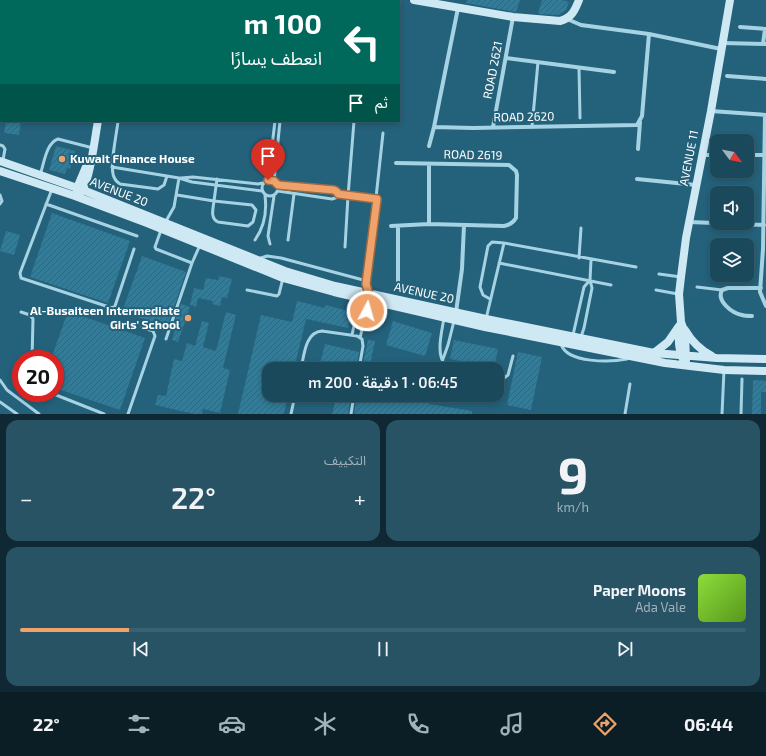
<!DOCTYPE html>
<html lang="ar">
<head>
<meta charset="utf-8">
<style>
  body { margin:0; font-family:"Exo 2","Noto Sans Arabic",sans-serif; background:#285365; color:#f1f3f6; direction:rtl; height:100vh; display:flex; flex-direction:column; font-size:15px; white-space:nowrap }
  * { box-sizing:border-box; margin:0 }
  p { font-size:13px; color:#a0b2bb }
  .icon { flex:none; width:22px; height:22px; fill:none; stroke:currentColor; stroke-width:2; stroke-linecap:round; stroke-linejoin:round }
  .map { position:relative; height:414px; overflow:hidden; direction:ltr }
  .side { display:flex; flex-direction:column; gap:6px; padding:6px; background:#0f2833; flex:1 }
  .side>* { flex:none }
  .hud { position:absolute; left:0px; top:0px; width:400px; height:122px; box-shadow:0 2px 6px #0003,0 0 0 1px #396172; direction:rtl; background:#00695c; color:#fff; overflow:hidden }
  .needle { width:26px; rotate:122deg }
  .controls { position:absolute; left:710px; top:134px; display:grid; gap:8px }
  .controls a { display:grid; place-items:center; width:44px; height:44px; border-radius:8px; background:#1b495c; box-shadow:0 2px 6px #0003,0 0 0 1px #396172; font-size:20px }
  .speed { position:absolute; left:12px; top:350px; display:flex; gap:8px; font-size:20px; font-weight:700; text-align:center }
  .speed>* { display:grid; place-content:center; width:52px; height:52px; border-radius:50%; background:#1b495c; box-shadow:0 2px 6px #0003,0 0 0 1px #396172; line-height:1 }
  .speed .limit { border:6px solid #d22; background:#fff; color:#111 }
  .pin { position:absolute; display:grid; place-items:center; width:34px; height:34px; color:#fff; margin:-41px -17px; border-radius:50% 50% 50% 0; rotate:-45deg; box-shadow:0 0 4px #0007 }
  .pin .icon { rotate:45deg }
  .me { position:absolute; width:44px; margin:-22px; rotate:6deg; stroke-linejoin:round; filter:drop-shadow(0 0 3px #0008) }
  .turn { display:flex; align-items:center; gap:14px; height:84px; padding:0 12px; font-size:18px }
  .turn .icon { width:52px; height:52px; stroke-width:2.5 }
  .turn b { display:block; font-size:28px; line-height:34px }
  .then { display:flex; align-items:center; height:38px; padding:0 12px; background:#0003; gap:8px; font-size:15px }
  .big { font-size:30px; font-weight:600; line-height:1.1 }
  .side .tile { flex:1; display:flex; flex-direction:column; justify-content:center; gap:6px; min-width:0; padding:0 14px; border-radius:12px; background:#285365 }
  .side .dial { align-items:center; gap:0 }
  .dial b { font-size:52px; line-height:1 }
  .song { display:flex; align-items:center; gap:12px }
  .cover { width:48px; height:48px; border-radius:6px; background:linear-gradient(135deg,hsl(90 70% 55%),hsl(90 70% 35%)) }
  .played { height:4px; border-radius:2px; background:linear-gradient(90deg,#efa36a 15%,#396172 15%) }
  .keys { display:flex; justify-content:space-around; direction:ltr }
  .heat { display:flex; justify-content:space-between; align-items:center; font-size:22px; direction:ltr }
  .side .tiles { flex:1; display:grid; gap:6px; grid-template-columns:1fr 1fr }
  .tile:last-child { grid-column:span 2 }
  .trip { position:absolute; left:262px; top:362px; width:242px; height:40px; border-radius:12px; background:#1b495c; box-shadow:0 2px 6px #0003,0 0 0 1px #396172; font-weight:600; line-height:40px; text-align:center; direction:rtl }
  .tab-bar { display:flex; height:64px; justify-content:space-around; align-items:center; background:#0b1d25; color:#a0b2bb }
  .tab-bar .icon { width:28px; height:28px }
  .tab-bar .on { color:#efa36a }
  .tab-bar b { font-size:18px; color:#f1f3f6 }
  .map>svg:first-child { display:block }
  .building { fill:url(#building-hatch) }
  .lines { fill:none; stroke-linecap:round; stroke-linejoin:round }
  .lane { stroke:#a6d3e4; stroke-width:3 }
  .street { stroke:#a6d3e4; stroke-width:4 }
  .secondary { stroke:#cfe9f4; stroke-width:8 }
  .route-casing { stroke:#9b6a45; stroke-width:10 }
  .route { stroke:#efa36a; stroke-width:7 }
  .poi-dot { fill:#efa36a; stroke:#24617a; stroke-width:1.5 }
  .labels { text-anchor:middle; stroke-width:4; stroke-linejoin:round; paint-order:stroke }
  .street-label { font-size:12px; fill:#fff; stroke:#24617a }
  .poi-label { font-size:12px; font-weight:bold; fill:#fff; stroke:#24617a; text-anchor:start }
</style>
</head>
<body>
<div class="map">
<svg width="766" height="414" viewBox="0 0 766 414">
  <defs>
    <pattern id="building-hatch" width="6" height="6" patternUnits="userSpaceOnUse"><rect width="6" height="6" fill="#347b97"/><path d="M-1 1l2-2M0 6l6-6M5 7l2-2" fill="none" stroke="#41616e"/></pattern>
  </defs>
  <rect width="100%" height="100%" fill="#24617a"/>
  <path class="building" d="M467,0H520L516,12L466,3Z
    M542,0H562L569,2L566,10L558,15L538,14Z
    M6,121H21L19,135L4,133Z
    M56,146L75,151L70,169L67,168L65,174L49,170Z
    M52,213L130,241L108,303L30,277Z
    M6,231L20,235L14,255L0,251Z
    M142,256L186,272L167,327L122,312Z
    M219,276L232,279L227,298L222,297L220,306L212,304L213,301L198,298L196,307L190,305L194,288L203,290L206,278L218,280Z
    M297,301L325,308L326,305L352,312L348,328L306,319L294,369H269V396L281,399L282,395H288L284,414H238L261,315L292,322Z
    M181,304L190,307L178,342L172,340L175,330L172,329Z
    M226,312L236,315L223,368L230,370L220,413L203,409L202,414H194L155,405L158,395L166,396L174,359L182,361L187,343L195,346L202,321L209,323L203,347L216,351Z
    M67,314L78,317L79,315L145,338L120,410L55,388V359H51Z
    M393,321L432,333L425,356L386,345Z
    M368,340L375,341L369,369H362Z
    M454,340L498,349L494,367L450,359Z
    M325,344L359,352L356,369H329L322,367L323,364H320Z
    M518,352L542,357L531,410L507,405Z
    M753,380L766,381V392H761V414H752Z
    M337,395H351L348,414H332Z
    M357,395H383L407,399L429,403V404L472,411V414H354Z"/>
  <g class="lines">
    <path class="lane" d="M579,68L580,118
      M118,121C117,133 109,167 114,177C115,180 117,182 120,184L158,189L164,185L167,176
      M532,127L538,62
      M0,145L3,146L5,149L3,160
      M112,167L179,178L192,182L262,191
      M40,175C44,164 46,143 58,139L93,148
      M181,178L193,177L258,184L263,183
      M262 188a8 8 0 1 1 16 0a8 8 0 1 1-16 0Z
      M268,180L275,121
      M274,181L280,121
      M278,185L334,191C337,192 339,193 338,197L332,199L278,191
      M52,189L20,273L21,278L112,308L115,306L134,249
      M338,194L348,196L354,121
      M0,195L2,201L0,204
      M177,195L214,201L217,179
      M214,201L252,205L256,210L253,222L248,226L218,222C210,218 213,209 214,201Z
      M46,204L137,236
      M166,221L174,207L179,178
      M161,230L155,247L156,249L192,263
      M255,240C264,227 267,211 265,196
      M288,240L294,194
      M270,244L268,236L274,196
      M345,247L348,196L377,199
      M579,258L581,228
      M258,259L267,256L281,258L367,281
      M499,263L611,285
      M659,274L681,277
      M697,287L722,290
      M247,290L277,296L279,294L283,278
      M656,290L678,294
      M363,291L367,281L383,133
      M490,299L483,295L480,287L488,246L492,242L504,243L636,267
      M21,312L30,315L33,319L32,359
      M444,318C442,331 435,356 446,365C449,368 455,368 459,369
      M486,319L504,243
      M352,335L360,298
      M573,335L584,287L590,280
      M581,337L584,328L592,288L590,280L591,260
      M360,338L369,300
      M166,339L192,263L200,245
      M561,344C567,364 612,362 627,359
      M443,359L448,345L454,321
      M301,369C304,356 305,332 322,331L357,336L362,339L363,346L359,369
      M497,377L504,378L508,375L513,356
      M0,380L7,390L39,414
      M51,393L104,414
      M0,402L17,414
      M128,414L155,336L153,331L142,327
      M291,414L295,395
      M351,414L354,395
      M625,414L630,384
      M722,414L724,370
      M741,414L742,379"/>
    <path class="street" d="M567,19L581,25L649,34L721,49
      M740,27L766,29
      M723,43L766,44
      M763,44L765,29
      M506,58L614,72
      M727,76L766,79
      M711,111L766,115
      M765,115L763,249L760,292L766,306
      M434,127L473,128L637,125L642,116L649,34
      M493,127L513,17
      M429,146L434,127L458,8
      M638,149L640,122
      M702,155H717
      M747,155H765
      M637,179L696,185
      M689,222L764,225
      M429,224V164
      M391,226L429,224L504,226C510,225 513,223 516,218L517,175L516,171L509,165L396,163
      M398,281V226
      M456,312L462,269L464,225
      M752,316C749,316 745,316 742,315C732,313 716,301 722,290L728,288H761"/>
    <path class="secondary" d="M414,0L513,17L560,21C572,18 575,10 579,0
      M119,1V0
      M0,161L83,190L285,271L335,286L486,319L654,353L717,358L766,359
      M0,171L75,196L147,223L283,278L334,292L485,327L665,363L724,370L766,371
      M77,192V188L88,162
      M80,193C90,184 95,136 98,121
      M681,322C678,334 678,348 683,359
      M685,330C692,342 700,350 712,356
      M654,353L668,342L679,326
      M686,360L685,333L681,322L679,294L681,277L686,238L711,111L730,0"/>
  </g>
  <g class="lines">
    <g class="route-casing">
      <path id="route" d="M268,180L274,181L278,185L334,190L337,192L338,194L377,199L366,284L369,294L367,311"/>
    </g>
    <use href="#route" class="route"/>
  </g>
  <g class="poi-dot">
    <circle cx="62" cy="159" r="4"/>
    <circle cx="188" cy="318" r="4"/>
  </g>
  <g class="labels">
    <g class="street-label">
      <text transform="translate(493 70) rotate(-79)" y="4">ROAD 2621</text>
      <text transform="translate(524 117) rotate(-1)" y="4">ROAD 2620</text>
      <text transform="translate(473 155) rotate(1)" y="4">ROAD 2619</text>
      <text transform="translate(689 158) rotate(-79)" y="4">AVENUE 11</text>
      <text transform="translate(119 192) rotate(21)" y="4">AVENUE 20</text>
      <text transform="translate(424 293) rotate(12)" y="4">AVENUE 20</text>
    </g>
    <g class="poi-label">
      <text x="70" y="163">Kuwait Finance House</text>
      <text x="180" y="315" text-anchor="end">Al-Busaiteen Intermediate<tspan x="180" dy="14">Girls' School</tspan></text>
    </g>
  </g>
</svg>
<div class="controls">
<a><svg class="needle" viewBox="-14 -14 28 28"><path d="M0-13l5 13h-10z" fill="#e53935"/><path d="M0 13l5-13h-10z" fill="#a0b2bb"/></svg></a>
<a><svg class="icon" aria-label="sound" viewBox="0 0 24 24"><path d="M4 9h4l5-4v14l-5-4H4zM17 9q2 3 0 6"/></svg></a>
<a><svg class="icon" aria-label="layers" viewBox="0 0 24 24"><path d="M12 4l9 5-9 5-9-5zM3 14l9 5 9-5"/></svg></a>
</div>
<div class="speed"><div class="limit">20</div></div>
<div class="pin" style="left:268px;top:180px;background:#d93025"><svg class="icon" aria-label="arrive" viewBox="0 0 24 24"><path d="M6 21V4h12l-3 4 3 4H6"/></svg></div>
<svg class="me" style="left:367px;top:311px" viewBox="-20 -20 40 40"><circle r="17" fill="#efa36a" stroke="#fff" stroke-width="3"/><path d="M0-11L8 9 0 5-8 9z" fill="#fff"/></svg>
<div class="trip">06:45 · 1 دقيقة · 200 m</div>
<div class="hud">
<div class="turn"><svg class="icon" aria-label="left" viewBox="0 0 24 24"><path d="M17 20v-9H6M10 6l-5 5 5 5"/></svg><div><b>100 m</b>انعطف يسارًا</div></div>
<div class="then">ثم<svg class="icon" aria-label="arrive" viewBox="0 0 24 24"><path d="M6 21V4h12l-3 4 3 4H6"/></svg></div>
</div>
</div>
<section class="side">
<div class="tiles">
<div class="tile dial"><b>9</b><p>km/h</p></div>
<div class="tile"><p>التكييف</p>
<div class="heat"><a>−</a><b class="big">22°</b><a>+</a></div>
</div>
<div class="tile">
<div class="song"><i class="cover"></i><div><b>Paper Moons</b><p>Ada Vale</p></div></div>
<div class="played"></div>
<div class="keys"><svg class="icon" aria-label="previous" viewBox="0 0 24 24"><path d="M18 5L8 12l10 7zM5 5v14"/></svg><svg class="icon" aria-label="pause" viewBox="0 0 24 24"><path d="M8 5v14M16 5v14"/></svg><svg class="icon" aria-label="next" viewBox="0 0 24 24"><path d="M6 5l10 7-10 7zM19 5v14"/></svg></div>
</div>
</div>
</section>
<nav class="tab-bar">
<b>06:44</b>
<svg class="icon on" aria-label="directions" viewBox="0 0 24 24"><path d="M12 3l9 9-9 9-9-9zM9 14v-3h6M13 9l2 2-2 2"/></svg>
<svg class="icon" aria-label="music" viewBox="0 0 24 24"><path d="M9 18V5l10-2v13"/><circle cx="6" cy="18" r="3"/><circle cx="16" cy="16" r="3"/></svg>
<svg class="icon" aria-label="phone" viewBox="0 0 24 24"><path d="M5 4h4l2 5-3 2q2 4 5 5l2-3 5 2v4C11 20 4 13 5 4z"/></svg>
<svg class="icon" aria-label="climate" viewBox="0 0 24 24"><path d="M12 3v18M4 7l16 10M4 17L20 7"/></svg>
<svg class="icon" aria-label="car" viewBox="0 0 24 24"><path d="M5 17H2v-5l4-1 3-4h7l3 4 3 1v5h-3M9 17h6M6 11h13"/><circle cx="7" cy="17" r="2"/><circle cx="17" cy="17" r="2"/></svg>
<svg class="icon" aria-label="filters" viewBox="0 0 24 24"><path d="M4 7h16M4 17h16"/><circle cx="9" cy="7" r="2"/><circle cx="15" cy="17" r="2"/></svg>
<b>22°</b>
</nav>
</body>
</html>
